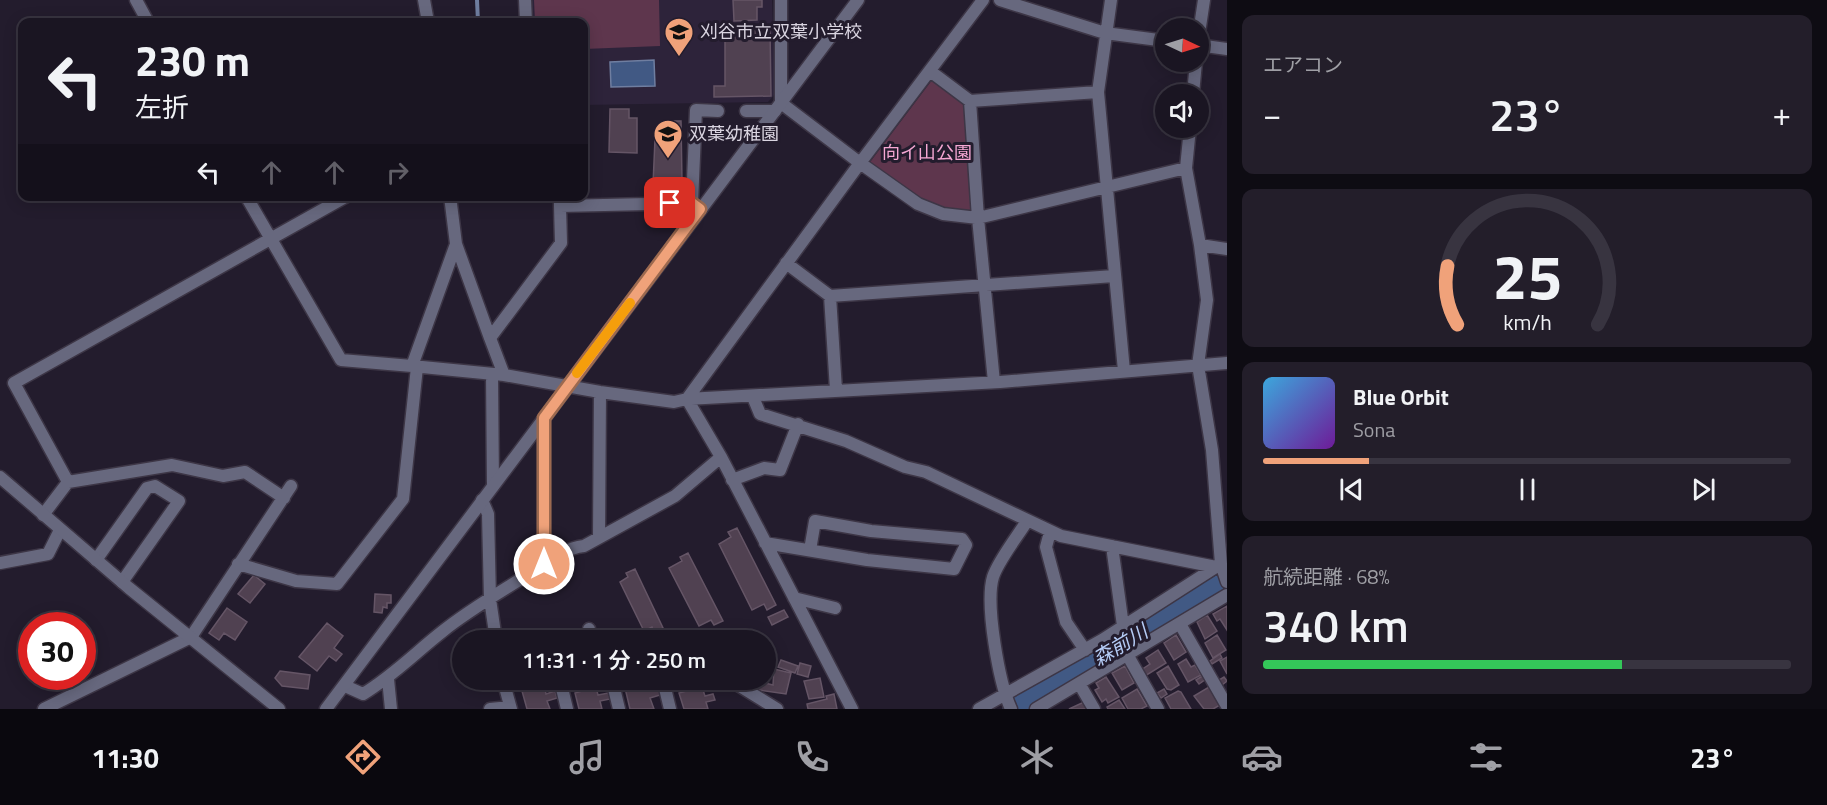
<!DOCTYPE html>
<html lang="ja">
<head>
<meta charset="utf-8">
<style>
  body { margin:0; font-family:"Titillium Web","Noto Sans JP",sans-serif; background:#231e2a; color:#f1f3f6; height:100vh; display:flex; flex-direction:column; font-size:22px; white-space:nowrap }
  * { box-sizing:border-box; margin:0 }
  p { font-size:20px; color:#9f9fa5 }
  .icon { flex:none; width:33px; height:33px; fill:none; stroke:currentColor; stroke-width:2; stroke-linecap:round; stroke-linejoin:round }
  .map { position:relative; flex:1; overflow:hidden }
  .details { display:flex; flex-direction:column; gap:15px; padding:15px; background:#0e0c13; width:600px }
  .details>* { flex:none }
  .banner { position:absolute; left:18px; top:18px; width:570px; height:183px; border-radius:12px; box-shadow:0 3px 15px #0003,0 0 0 2px #383440; background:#1a1522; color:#f1f3f6; overflow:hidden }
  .needle { width:39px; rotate:94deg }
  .fabs { position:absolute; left:1155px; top:18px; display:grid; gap:12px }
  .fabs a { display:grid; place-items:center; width:54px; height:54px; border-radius:50%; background:#1a1522; box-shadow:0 3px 15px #0003,0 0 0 2px #383440; font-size:30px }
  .speed { position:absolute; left:18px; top:612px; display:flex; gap:12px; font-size:30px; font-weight:700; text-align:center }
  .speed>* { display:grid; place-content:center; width:78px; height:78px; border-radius:50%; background:#1a1522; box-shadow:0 3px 15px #0003,0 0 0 2px #383440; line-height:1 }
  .speed .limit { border:9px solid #d22; background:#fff; color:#111 }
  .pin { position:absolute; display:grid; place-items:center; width:51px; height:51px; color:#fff; margin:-26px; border-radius:12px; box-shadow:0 3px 9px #0006 }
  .me { position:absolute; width:66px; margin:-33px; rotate:0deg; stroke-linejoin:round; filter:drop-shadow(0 0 4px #0008) }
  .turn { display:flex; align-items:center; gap:21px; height:126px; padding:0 18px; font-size:27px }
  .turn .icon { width:78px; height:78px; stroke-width:2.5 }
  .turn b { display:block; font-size:42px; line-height:51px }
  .lanes { display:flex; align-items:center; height:57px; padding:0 18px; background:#0003; justify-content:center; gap:30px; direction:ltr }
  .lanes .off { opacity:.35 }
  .big { font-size:45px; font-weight:600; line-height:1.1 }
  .details .widget { flex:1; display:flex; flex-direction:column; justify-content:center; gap:9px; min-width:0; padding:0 21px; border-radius:12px; background:#231e2a }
  .details .dial { align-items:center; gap:0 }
  .dial svg { height:156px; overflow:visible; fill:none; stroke:#383440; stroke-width:7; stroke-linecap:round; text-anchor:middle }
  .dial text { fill:#f1f3f6; stroke:none }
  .song { display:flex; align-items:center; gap:18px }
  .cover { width:72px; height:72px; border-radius:9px; background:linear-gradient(135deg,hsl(200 70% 55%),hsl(280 70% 35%)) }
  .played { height:6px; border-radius:3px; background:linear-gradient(90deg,#f0a27a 20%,#383440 20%) }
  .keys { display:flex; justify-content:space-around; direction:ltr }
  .heat { display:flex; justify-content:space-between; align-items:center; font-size:33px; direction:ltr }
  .charge { height:9px; border-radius:4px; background:linear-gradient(90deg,#34c759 68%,#383440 0) }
  .trip { position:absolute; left:452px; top:630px; width:324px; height:60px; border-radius:30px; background:#1a1522; box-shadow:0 3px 15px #0003,0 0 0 2px #383440; font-weight:600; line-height:60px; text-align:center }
  .dock { display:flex; height:96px; justify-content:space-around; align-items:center; background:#0a080e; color:#9f9fa5 }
  .dock .icon { width:42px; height:42px }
  .dock .current { color:#f0a27a }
  .dock b { font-size:27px; color:#f1f3f6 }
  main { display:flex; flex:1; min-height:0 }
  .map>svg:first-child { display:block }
  .built { fill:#2d233a }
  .green { fill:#5e364d }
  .water { fill:#415984; stroke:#6f7ea0; stroke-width:1.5 }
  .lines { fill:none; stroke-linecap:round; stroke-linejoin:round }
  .stream { stroke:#6f7ea0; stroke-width:4 }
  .river { stroke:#415984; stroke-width:21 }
  .building { fill:#504151; stroke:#655566; stroke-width:1.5 }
  .minor-casing { stroke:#3d3646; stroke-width:15 }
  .tertiary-casing { stroke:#3d3646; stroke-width:15 }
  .minor { stroke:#67687e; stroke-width:12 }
  .tertiary { stroke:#67687e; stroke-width:12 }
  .route-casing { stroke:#9c694f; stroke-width:15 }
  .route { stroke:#f0a27a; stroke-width:10 }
  .slow { stroke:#f59e0b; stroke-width:10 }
  .labels { text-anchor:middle; stroke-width:6; stroke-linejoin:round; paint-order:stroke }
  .poi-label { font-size:18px; fill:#dad5e1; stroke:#231c2d; text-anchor:start }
  .park-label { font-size:18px; fill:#f5a7d3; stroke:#231c2d }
  .water-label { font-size:20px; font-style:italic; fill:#b5ccf6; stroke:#231c2d }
</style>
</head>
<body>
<main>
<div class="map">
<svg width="1227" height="709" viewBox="0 0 1227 709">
  <rect width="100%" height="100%" fill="#231c2d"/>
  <path class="built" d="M529,0H772L775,94L768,102L584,105V22H530Z"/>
  <path class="green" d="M534,0H659L660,46L584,49V22H535Z
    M932,80L964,104L972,213C923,207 908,190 870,162Z"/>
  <path class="water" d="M654,60L655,86L611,87L610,62Z"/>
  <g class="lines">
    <path class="stream" d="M477,0L478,22"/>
    <path class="river" d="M1013,709L1227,581"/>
  </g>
  <path class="building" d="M733,0H762V7H757V20L734,21Z
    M760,26V29H770L771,96L714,97V86H725V27Z
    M610,109H629V118H637V153L609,152Z
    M674,121H681L682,181H677L676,195H659L660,185H653L655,139H657L658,129H673Z
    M737,528L776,605L767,610L764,604L752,610L719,544L731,537L728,532Z
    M688,553L723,621L714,625L711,620L699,626L669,568L682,561L680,557Z
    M635,569L663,628L654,632L652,627L644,631L620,582L628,577L626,573Z
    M254,575L265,584L250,603L238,594Z
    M375,594L391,595V603H387V608L383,607L382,613L374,612Z
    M1227,606V630L1220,619L1217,621L1213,614Z
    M227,608L247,622L235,640L224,633L219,640L209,633Z
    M784,610L788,617L772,625L768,617Z
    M1207,615L1217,631L1205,639L1197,622Z
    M327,623L343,636L334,648L342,654L336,661L329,656L317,671L299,657Z
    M1176,635L1186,652L1174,660L1164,643Z
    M1217,635L1226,650L1213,658L1205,643Z
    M1158,650L1166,663L1145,676L1141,670L1150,664L1146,658Z
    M1220,654L1222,658L1212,664L1210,661Z
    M1227,657V674L1220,661Z
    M1186,659L1191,667L1195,665L1201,675L1188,682L1178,664Z
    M781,660L798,666L795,673L778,667Z
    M800,663L811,666L808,677L797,674Z
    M1125,666L1134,683L1122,690L1112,673Z
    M1168,666L1179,685L1171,690L1167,689L1157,673Z
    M774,669L791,673L786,694L759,690L761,682L773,685Z
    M280,671L310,675L308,689L282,686L275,678Z
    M1204,675L1206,679L1199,684L1196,680Z
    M1106,677L1119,697L1108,703L1106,699L1102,702L1095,690L1099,688L1096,683Z
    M1224,677L1227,681L1222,685L1219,680Z
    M820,678L824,697L809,699L804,681Z
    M646,682L649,691L658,688L660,695L650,698L654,709H630L625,688Z
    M544,685L546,694L555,691L557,698L547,701L550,709H527L522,691Z
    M596,687L598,695L608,693L610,699L600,701L602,709H579L575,693Z
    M702,687L705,696L713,694L715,700L706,702L708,709H684L679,693Z
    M1209,687L1220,705L1213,709H1204L1194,696Z
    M1137,689L1147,706L1141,709H1128L1122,698Z
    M1164,689L1167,694L1161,698L1157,693Z
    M1178,691L1181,692L1191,709H1171L1165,698Z
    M834,694L837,709H808L807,704L827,699L826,696Z
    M1119,700L1125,709H1108L1107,707Z
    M1084,702L1087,709H1069Z"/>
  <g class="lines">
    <g class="minor-casing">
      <path id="minor" d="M136,0L148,22
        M424,0L428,22
        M525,0L526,22
        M983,0L860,163L918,204L943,214L978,218L1186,168
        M1000,0L1105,33L1166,41
        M1198,40L1204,0
        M1198,45L1227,49
        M930,71L970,101L1098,92L1111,0
        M1098,92L1124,371
        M1193,94L1196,62
        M970,101L978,218L994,382
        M746,111H775
        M1190,128L1186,168L1200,245L1207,300L1198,365L1212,450L1221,564L1227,582
        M246,196L341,360L412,366L456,244L450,196
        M560,196V206L692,203L701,209
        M692,203L696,110L718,111
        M456,244L490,338L561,243L560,206
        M1200,245L1227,249
        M786,263L830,296L1114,276
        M830,296L836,390
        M490,338L504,375
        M412,366L504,375L600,392L674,402L687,399L860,163L781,103V0
        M492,374L493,486
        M753,397L760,414L846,441L905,467L926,472L1061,536L1216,567
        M732,480L764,468L780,470L798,424
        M68,482L172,465L223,476L245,472L284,498
        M482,500L488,514L490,599L496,640
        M43,515L68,482L14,383L347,196
        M1050,532L1046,547L1066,622L1085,650
        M599,537L600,392
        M765,543L867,560L954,569L966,545L962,539L871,531L815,521L810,550
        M1112,546L1123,626
        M96,560L147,488L155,486L179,501L122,582
        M0,563L48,554L60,530
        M238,564L296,581L337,584L403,499L417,367
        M544,564V418
        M794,598L835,608
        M1180,624L1227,706
        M589,629L590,640
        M1128,656L1158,709
        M388,679L391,709
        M503,680L511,709
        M560,680L567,709
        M612,680L619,709
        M663,680L670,709
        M730,680L777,709
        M1080,685L1094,709
        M345,686L363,694C393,676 416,652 443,631C469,610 499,593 527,575C544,564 564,548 584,546L675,496L721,457
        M44,709L191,637L291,486
        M490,709L510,707
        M852,709L721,457L687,399L1000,382L1227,363
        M979,709L1102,640L1219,565
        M1011,709C999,683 985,604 993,577C998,561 1017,537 1027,521
        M1036,709L1227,595"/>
    </g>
    <g class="tertiary-casing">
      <path id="tertiary" d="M0,477L129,588L279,709
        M326,709L858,0"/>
    </g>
    <use href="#minor" class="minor"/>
    <use href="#tertiary" class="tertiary"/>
  </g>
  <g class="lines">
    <g class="route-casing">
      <path id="route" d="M544,564V418L700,209L692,203H670"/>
    </g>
    <use href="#route" class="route"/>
    <path class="slow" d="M577,373L630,303"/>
  </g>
  <defs>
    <g id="school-pin" transform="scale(1.5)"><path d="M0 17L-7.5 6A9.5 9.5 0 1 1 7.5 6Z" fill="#f0a27a" stroke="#231c2d"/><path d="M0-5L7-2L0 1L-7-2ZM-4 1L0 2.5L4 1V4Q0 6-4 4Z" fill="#111"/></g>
  </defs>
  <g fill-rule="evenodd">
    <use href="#school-pin" x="679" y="32"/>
    <use href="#school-pin" x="668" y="134"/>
  </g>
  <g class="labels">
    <g class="poi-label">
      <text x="700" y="38">刈谷市立双葉小学校</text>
      <text x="689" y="140">双葉幼稚園</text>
    </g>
    <g class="park-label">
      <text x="927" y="159">向イ山公園</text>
    </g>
    <g class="water-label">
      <text transform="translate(1120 645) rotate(-31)" y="7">森前川</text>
    </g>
  </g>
</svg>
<div class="fabs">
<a><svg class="needle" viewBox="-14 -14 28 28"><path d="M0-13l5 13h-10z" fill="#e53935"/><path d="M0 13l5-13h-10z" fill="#9f9fa5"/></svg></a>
<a><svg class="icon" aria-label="sound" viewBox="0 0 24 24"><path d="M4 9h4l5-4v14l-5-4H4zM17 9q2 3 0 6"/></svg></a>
</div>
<div class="speed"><div class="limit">30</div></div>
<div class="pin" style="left:670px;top:203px;background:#d93025"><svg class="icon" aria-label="arrive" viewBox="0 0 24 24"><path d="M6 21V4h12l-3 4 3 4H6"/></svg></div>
<svg class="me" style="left:544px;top:564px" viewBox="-20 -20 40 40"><circle r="17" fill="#f0a27a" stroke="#fff" stroke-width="3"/><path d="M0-11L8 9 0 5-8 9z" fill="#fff"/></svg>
<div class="trip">11:31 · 1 分 · 250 m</div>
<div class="banner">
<div class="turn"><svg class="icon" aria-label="left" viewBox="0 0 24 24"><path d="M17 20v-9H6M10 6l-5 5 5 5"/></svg><div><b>230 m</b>左折</div></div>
<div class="lanes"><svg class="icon" aria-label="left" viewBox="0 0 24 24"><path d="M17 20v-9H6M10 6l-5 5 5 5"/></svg><svg class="icon off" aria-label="ahead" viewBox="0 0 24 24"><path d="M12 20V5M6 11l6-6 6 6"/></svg><svg class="icon off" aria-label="ahead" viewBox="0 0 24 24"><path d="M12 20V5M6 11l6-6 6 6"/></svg><svg class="icon off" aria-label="right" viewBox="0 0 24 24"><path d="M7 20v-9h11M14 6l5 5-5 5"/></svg></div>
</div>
</div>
<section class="details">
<div class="widget"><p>エアコン</p>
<div class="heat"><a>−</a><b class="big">23°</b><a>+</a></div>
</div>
<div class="widget dial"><svg viewBox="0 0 100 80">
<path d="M14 69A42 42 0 1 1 86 69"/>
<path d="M14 69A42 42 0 0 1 9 39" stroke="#f0a27a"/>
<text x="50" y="56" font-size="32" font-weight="700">25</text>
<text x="50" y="72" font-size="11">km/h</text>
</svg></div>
<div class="widget">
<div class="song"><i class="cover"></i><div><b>Blue Orbit</b><p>Sona</p></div></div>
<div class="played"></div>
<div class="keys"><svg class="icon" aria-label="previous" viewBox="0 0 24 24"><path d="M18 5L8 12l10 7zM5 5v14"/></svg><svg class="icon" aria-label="pause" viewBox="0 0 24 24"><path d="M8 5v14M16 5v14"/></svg><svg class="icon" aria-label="next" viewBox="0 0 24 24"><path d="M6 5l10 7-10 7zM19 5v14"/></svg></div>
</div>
<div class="widget"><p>航続距離 · 68%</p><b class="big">340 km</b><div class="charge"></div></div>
</section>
</main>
<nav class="dock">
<b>11:30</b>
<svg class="icon current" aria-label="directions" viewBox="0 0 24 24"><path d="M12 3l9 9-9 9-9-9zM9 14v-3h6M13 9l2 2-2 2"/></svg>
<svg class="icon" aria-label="music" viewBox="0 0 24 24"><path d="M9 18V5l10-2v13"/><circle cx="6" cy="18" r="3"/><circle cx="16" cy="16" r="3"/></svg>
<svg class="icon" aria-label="phone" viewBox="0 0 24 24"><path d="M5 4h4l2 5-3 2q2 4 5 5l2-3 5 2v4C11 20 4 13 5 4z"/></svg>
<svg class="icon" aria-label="climate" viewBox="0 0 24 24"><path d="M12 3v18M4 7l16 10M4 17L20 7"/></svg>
<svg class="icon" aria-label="car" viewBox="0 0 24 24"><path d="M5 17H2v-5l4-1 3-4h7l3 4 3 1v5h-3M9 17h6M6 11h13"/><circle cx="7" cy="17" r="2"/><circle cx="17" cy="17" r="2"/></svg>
<svg class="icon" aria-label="filters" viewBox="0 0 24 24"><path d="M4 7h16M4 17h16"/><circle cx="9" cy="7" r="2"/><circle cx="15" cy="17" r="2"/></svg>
<b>23°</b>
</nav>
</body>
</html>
